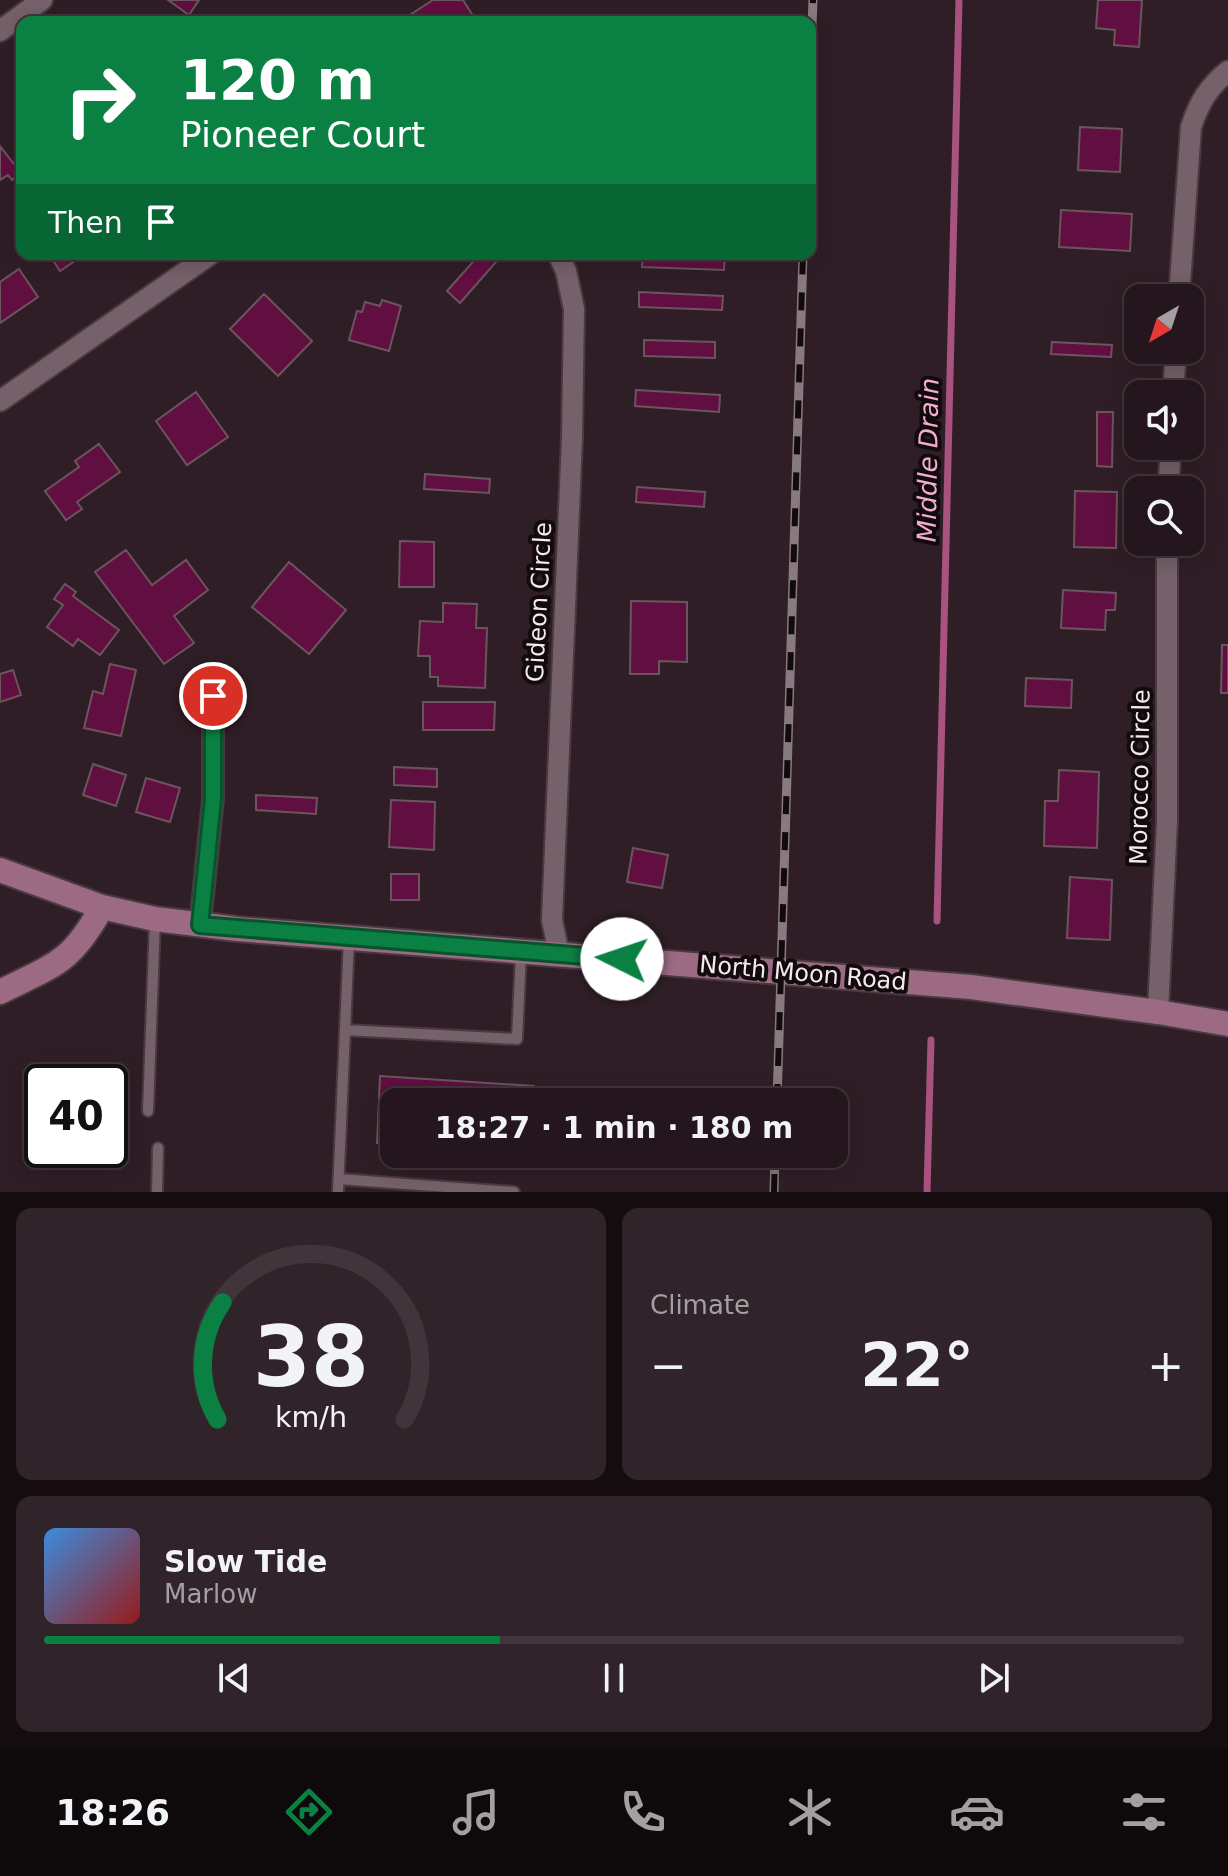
<!DOCTYPE html>
<html lang="en">
<head>
<meta charset="utf-8">
<style>
  body { margin:0; font-family:"DejaVu Sans",sans-serif; background:#302329; color:#f1f3f6; height:100vh; display:flex; flex-direction:column; font-size:30px; white-space:nowrap }
  * { box-sizing:border-box; margin:0 }
  p { font-size:26px; color:#a39fa3 }
  .icon { flex:none; width:44px; height:44px; fill:none; stroke:currentColor; stroke-width:2; stroke-linecap:round; stroke-linejoin:round }
  .map { position:relative; height:1192px; overflow:hidden }
  .details { display:flex; flex-direction:column; gap:16px; padding:16px; background:#140c0f; flex:1 }
  .details>* { flex:none }
  .hud { position:absolute; left:16px; top:16px; width:800px; height:244px; border-radius:16px; box-shadow:0 4px 20px #0003,0 0 0 2px #41353b; background:#0b8043; color:#fff; overflow:hidden }
  .needle { width:52px; rotate:219deg }
  .tools { position:absolute; left:1124px; top:284px; display:grid; gap:16px }
  .tools a { display:grid; place-items:center; width:80px; height:80px; border-radius:16px; background:#24161c; box-shadow:0 4px 20px #0003,0 0 0 2px #41353b; font-size:40px }
  .speed { position:absolute; left:24px; top:1064px; display:flex; gap:16px; font-size:40px; font-weight:700; text-align:center }
  .speed>* { display:grid; place-content:center; width:104px; height:104px; border-radius:50%; background:#24161c; box-shadow:0 4px 20px #0003,0 0 0 2px #41353b; line-height:1 }
  .speed .limit { border:4px solid #111; border-radius:12px; background:#fff; color:#111 }
  .pin { position:absolute; display:grid; place-items:center; width:68px; height:68px; color:#fff; margin:-34px; border:4px solid #fff; border-radius:50%; box-shadow:0 2px 8px #0007 }
  .me { position:absolute; width:88px; margin:-44px; rotate:274deg; stroke-linejoin:round; filter:drop-shadow(0 0 6px #0008) }
  .turn { display:flex; align-items:center; gap:28px; height:168px; padding:0 32px; font-size:36px }
  .turn .icon { width:104px; height:104px; stroke-width:2.5 }
  .turn b { display:block; font-size:56px; line-height:68px }
  .then { display:flex; align-items:center; height:76px; padding:0 32px; background:#0003; gap:16px; font-size:30px }
  .big { font-size:60px; font-weight:600; line-height:1.1 }
  .details .card { flex:1; display:flex; flex-direction:column; justify-content:center; gap:12px; min-width:0; padding:0 28px; border-radius:16px; background:#302329 }
  .details .dial { align-items:center; gap:0 }
  .dial svg { height:208px; overflow:visible; fill:none; stroke:#41353b; stroke-width:7; stroke-linecap:round; text-anchor:middle }
  .dial text { fill:#f1f3f6; stroke:none }
  .song { display:flex; align-items:center; gap:24px }
  .cover { width:96px; height:96px; border-radius:12px; background:linear-gradient(135deg,hsl(210 70% 55%),hsl(0 70% 35%)) }
  .played { height:8px; border-radius:4px; background:linear-gradient(90deg,#0b8043 40%,#41353b 40%) }
  .keys { display:flex; justify-content:space-around; direction:ltr }
  .heat { display:flex; justify-content:space-between; align-items:center; font-size:44px; direction:ltr }
  .details .tiles { flex:1; display:grid; gap:16px; grid-template-columns:1fr 1fr }
  .card:last-child { grid-column:span 2 }
  .trip { position:absolute; left:380px; top:1088px; width:468px; height:80px; border-radius:16px; background:#24161c; box-shadow:0 4px 20px #0003,0 0 0 2px #41353b; font-weight:600; line-height:80px; text-align:center }
  .tab-bar { display:flex; height:128px; justify-content:space-around; align-items:center; background:#0e090b; color:#a39fa3 }
  .tab-bar .icon { width:56px; height:56px }
  .tab-bar .selected { color:#0b8043 }
  .tab-bar b { font-size:36px; color:#f1f3f6 }
  .map>svg:first-child { display:block }
  .lines { fill:none; stroke-linecap:round; stroke-linejoin:round }
  .stream { stroke:#a8527f; stroke-width:7 }
  .building { fill:#610e40; stroke:#6a555e; stroke-width:2 }
  .lane-casing { stroke:#483a40; stroke-width:14 }
  .street-casing { stroke:#483a40; stroke-width:24 }
  .secondary-casing { stroke:#483a40; stroke-width:28 }
  .lane { stroke:#76616a; stroke-width:10 }
  .street { stroke:#76616a; stroke-width:20 }
  .secondary { stroke:#9c6b83; stroke-width:24 }
  .rail-casing { stroke:#897980; stroke-width:9 }
  .rail { stroke:#120b0e; stroke-width:6; stroke-dasharray:18; stroke-linecap:butt }
  .route-casing { stroke:#07532c; stroke-width:20 }
  .route { stroke:#0b8043; stroke-width:14 }
  .labels { text-anchor:middle; stroke-width:8; stroke-linejoin:round; paint-order:stroke }
  .street-label { font-size:24px; fill:#f5e9ee; stroke:#120b0e }
  .water-label { font-size:26px; font-style:italic; fill:#f4adcf; stroke:#120b0e }
</style>
</head>
<body>
<div class="map">
<svg width="1228" height="1192" viewBox="0 0 1228 1192">
  <rect width="100%" height="100%" fill="#301e26"/>
  <g class="lines">
    <path class="stream" d="M937,921L959,0
      M927,1192L931,1040"/>
  </g>
  <path class="building" d="M168,0H199L189,15Z
    M433,0H463L477,22H399Z
    M1098,0H1142L1139,47L1114,45L1115,30L1096,28Z
    M1080,127L1122,129L1120,172L1078,170Z
    M0,146L21,173L12,180L8,175L0,180Z
    M1061,210L1132,214L1130,251L1059,247Z
    M62,254H85L60,271L53,260Z
    M480,254H503L460,303L447,291Z
    M643,254L725,255L724,270L642,267Z
    M19,269L38,297L0,323V282Z
    M639,292L723,296L722,310L639,307Z
    M264,294L312,341L278,376L230,329Z
    M382,300L401,306L389,351L349,340L357,311L362,312L365,302L380,306Z
    M644,340L715,342V358L644,356Z
    M1052,342L1112,345L1111,357L1051,354Z
    M636,390L720,395L719,412L635,406Z
    M196,392L228,437L187,465L156,421Z
    M1097,412H1113L1112,467L1097,466Z
    M99,444L120,472L77,502L82,509L66,520L45,491L79,467L75,461Z
    M425,474L490,479L489,493L424,489Z
    M637,487L705,492L704,507L636,502Z
    M1075,491L1117,492L1116,548L1074,547Z
    M400,541L434,542V587H399Z
    M126,550L152,585L186,560L208,590L174,616L194,643L164,664L95,572Z
    M289,562L346,610L309,654L252,607Z
    M65,584L76,592L73,596L119,630L100,655L78,639L73,646L47,627L63,605L54,599Z
    M1063,590L1116,593L1115,610H1106L1105,630L1061,628Z
    M631,601L687,602V662L659,661V674H630Z
    M443,603L477,604L476,628H487L485,688L438,686V677H430V656H418L420,621L443,622Z
    M1222,645H1228V693H1221Z
    M110,664L136,670L121,736L84,728L93,691L103,694Z
    M13,670L21,695L0,702V674Z
    M1026,678L1072,680L1071,708L1025,706Z
    M423,702H495L494,730H423Z
    M93,764L126,775L116,806L83,795Z
    M394,767L437,769V787L394,785Z
    M1059,770L1099,772L1097,848L1044,846L1045,801H1058Z
    M146,778L180,788L170,822L136,812Z
    M256,795L317,798L316,814L256,810Z
    M391,800L435,802L434,850L389,847Z
    M633,848L668,855L662,888L627,882Z
    M391,874H419V900H391Z
    M1070,877L1112,880L1110,940L1067,938Z
    M380,1076L534,1086L533,1102H394V1145L377,1143Z"/>
  <g class="lines">
    <g class="lane-casing">
      <path id="lane" d="M345,1030L517,1039L521,953
        M148,1111L155,919
        M339,1179L514,1192
        M157,1192L158,1148
        M338,1192L349,938"/>
    </g>
    <g class="street-casing">
      <path id="street" d="M0,31L42,0
        M558,254L566,271L574,309L572,438L552,920L559,954
        M1179,298L1191,127C1199,103 1208,87 1228,71
        M1173,394L1176,350
        M0,401L211,254
        M1168,490L1171,446
        M200,925L213,799V696
        M1158,1012L1167,821V542"/>
    </g>
    <g class="secondary-casing">
      <path id="secondary" d="M0,870L102,907L155,919L237,929L971,987L1158,1012L1228,1024
        M0,992C56,964 71,963 102,907"/>
    </g>
    <use href="#lane" class="lane"/>
    <use href="#street" class="street"/>
    <use href="#secondary" class="secondary"/>
    <g class="rail-casing">
      <path id="rail" d="M810,75L813,0
        M777,1102L803,254
        M774,1192L775,1154"/>
    </g>
    <use href="#rail" class="rail"/>
  </g>
  <g class="lines">
    <g class="route-casing">
      <path id="route" d="M213,696V799L200,925L622,959"/>
    </g>
    <use href="#route" class="route"/>
  </g>
  <g class="labels">
    <g class="street-label">
      <text transform="translate(539 602) rotate(-87)" y="8">Gideon Circle</text>
      <text transform="translate(1140 777) rotate(-89)" y="8">Morocco Circle</text>
      <text transform="translate(803 973) rotate(5)" y="8">North Moon Road</text>
    </g>
    <g class="water-label">
      <text transform="translate(928 460) rotate(-89)" y="9">Middle Drain</text>
    </g>
  </g>
</svg>
<div class="tools">
<a><svg class="needle" viewBox="-14 -14 28 28"><path d="M0-13l5 13h-10z" fill="#e53935"/><path d="M0 13l5-13h-10z" fill="#a39fa3"/></svg></a>
<a><svg class="icon" aria-label="sound" viewBox="0 0 24 24"><path d="M4 9h4l5-4v14l-5-4H4zM17 9q2 3 0 6"/></svg></a>
<a><svg class="icon" aria-label="search" viewBox="0 0 24 24"><circle cx="10" cy="10" r="6"/><path d="M15 15l6 6"/></svg></a>
</div>
<div class="speed"><div class="limit">40</div></div>
<div class="pin" style="left:213px;top:696px;background:#d93025"><svg class="icon" aria-label="arrive" viewBox="0 0 24 24"><path d="M6 21V4h12l-3 4 3 4H6"/></svg></div>
<svg class="me" style="left:622px;top:959px" viewBox="-20 -20 40 40"><circle r="19" fill="#fff"/><path d="M0-13L10 11 0 6-10 11z" fill="#0b8043"/></svg>
<div class="trip">18:27 · 1 min · 180 m</div>
<div class="hud">
<div class="turn"><svg class="icon" aria-label="right" viewBox="0 0 24 24"><path d="M7 20v-9h11M14 6l5 5-5 5"/></svg><div><b>120 m</b>Pioneer Court</div></div>
<div class="then">Then<svg class="icon" aria-label="arrive" viewBox="0 0 24 24"><path d="M6 21V4h12l-3 4 3 4H6"/></svg></div>
</div>
</div>
<section class="details">
<div class="tiles">
<div class="card dial"><svg viewBox="0 0 100 80">
<path d="M14 69A42 42 0 1 1 86 69"/>
<path d="M14 69A42 42 0 0 1 16 24" stroke="#0b8043"/>
<text x="50" y="56" font-size="32" font-weight="700">38</text>
<text x="50" y="72" font-size="11">km/h</text>
</svg></div>
<div class="card"><p>Climate</p>
<div class="heat"><a>−</a><b class="big">22°</b><a>+</a></div>
</div>
<div class="card">
<div class="song"><i class="cover"></i><div><b>Slow Tide</b><p>Marlow</p></div></div>
<div class="played"></div>
<div class="keys"><svg class="icon" aria-label="previous" viewBox="0 0 24 24"><path d="M18 5L8 12l10 7zM5 5v14"/></svg><svg class="icon" aria-label="pause" viewBox="0 0 24 24"><path d="M8 5v14M16 5v14"/></svg><svg class="icon" aria-label="next" viewBox="0 0 24 24"><path d="M6 5l10 7-10 7zM19 5v14"/></svg></div>
</div>
</div>
</section>
<nav class="tab-bar">
<b>18:26</b>
<svg class="icon selected" aria-label="directions" viewBox="0 0 24 24"><path d="M12 3l9 9-9 9-9-9zM9 14v-3h6M13 9l2 2-2 2"/></svg>
<svg class="icon" aria-label="music" viewBox="0 0 24 24"><path d="M9 18V5l10-2v13"/><circle cx="6" cy="18" r="3"/><circle cx="16" cy="16" r="3"/></svg>
<svg class="icon" aria-label="phone" viewBox="0 0 24 24"><path d="M5 4h4l2 5-3 2q2 4 5 5l2-3 5 2v4C11 20 4 13 5 4z"/></svg>
<svg class="icon" aria-label="climate" viewBox="0 0 24 24"><path d="M12 3v18M4 7l16 10M4 17L20 7"/></svg>
<svg class="icon" aria-label="car" viewBox="0 0 24 24"><path d="M5 17H2v-5l4-1 3-4h7l3 4 3 1v5h-3M9 17h6M6 11h13"/><circle cx="7" cy="17" r="2"/><circle cx="17" cy="17" r="2"/></svg>
<svg class="icon" aria-label="filters" viewBox="0 0 24 24"><path d="M4 7h16M4 17h16"/><circle cx="9" cy="7" r="2"/><circle cx="15" cy="17" r="2"/></svg>
</nav>
</body>
</html>
